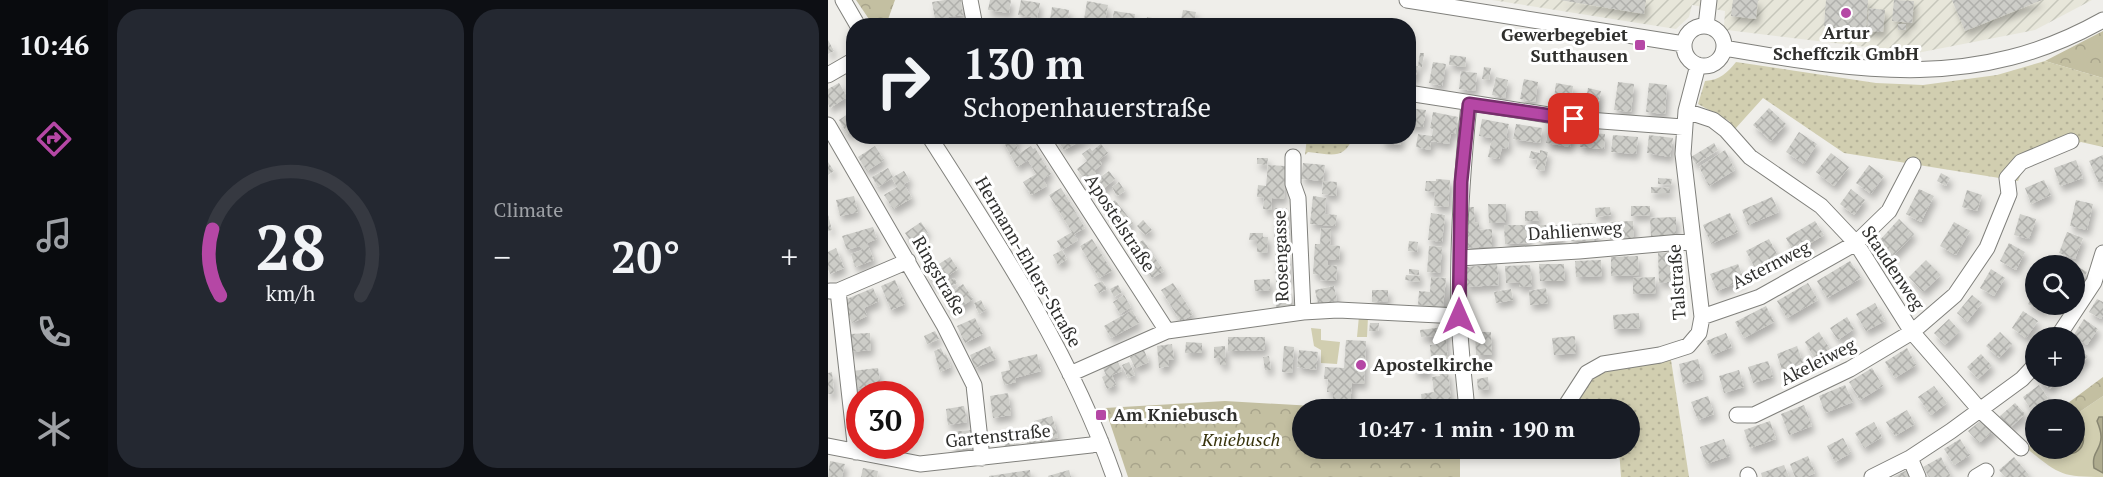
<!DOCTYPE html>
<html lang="en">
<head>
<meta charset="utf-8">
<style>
  body { margin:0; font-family:"PT Serif",serif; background:#242831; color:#f1f3f6; height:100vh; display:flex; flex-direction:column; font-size:22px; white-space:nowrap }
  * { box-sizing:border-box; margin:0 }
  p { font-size:20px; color:#9ea1a6 }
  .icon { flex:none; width:33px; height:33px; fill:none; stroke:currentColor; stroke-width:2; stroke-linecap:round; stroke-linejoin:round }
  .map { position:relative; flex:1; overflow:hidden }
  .side { display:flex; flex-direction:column; gap:9px; padding:9px; background:#0d0f14; width:720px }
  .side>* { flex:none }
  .banner { position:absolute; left:18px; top:18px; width:570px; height:126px; border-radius:24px; box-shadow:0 3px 9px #0003; background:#171b24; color:#f1f3f6; overflow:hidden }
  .fabs { position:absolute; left:1197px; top:255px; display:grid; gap:12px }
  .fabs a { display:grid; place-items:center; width:60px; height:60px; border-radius:50%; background:#171b24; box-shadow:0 3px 9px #0003; font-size:30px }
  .speed { position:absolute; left:18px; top:381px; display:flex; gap:12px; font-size:30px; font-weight:700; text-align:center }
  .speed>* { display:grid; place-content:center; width:78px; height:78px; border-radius:50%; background:#171b24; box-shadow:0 3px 9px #0003; line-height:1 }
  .speed .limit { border:9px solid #d22; background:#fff; color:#111 }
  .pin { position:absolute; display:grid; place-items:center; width:51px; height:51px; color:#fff; margin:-26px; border-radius:12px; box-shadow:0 3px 9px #0006 }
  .me { position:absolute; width:66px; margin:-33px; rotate:0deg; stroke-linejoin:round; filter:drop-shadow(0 0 4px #0008) }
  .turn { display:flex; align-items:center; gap:21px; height:126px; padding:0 18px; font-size:27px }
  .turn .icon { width:78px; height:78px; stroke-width:2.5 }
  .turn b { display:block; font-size:42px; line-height:51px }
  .big { font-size:45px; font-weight:700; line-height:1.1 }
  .side .widget { flex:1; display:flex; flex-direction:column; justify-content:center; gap:9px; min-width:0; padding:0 21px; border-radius:24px; background:#242831 }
  .side .dial { align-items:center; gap:0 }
  .dial svg { height:156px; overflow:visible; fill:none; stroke:#363941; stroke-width:7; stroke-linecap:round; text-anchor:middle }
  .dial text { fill:#f1f3f6; stroke:none }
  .heat { display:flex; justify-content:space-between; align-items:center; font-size:33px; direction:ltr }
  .side .tiles { flex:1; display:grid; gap:9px; grid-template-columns:repeat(2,1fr) }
  .trip { position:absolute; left:464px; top:399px; width:348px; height:60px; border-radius:30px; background:#171b24; box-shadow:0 3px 9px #0003; font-weight:700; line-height:60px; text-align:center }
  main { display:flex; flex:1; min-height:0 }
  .dock { display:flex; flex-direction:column; width:108px; justify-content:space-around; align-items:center; background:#090b0e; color:#9ea1a6 }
  .dock .icon { width:42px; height:42px }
  .dock .current { color:#b547a5 }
  .dock b { font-size:27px; color:#f1f3f6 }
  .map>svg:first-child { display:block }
  .industrial { fill:url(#industrial-furrows) }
  .green { fill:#d1ceb0 }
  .forest { fill:url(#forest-crowns) }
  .park { fill:url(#park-dots) }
  .water { fill:#aeab8e; stroke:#888671; stroke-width:1.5 }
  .building { fill:url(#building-cross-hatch); filter:url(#shadow) }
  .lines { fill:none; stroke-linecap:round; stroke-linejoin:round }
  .minor-casing { stroke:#80807c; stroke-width:17 }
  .minor { stroke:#fff; stroke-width:15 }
  .route-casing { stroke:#762e6b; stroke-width:15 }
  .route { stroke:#b547a5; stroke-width:10 }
  .poi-dot { fill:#b547a5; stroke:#fff; stroke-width:2 }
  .labels { text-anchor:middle; stroke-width:6; stroke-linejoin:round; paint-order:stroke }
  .poi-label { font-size:18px; font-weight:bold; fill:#2f2f2d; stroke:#fff; text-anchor:start }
  .street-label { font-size:18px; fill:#2f2f2d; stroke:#fff }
  .park-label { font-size:18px; font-style:italic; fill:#38340c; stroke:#fff }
</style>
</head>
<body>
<main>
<nav class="dock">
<b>10:46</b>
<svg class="icon current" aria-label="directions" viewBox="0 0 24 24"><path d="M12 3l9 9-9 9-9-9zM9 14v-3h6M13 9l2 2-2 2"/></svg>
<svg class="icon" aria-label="music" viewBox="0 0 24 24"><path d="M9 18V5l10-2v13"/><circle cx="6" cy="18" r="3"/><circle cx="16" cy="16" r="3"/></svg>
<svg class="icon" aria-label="phone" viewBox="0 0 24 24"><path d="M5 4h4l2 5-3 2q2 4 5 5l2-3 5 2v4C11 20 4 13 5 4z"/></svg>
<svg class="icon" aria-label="climate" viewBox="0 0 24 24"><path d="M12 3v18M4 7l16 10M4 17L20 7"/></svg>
</nav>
<section class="side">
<div class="tiles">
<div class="widget dial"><svg viewBox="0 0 100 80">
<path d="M14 69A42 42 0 1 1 86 69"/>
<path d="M14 69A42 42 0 0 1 10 35" stroke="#b547a5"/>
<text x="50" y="56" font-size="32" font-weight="700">28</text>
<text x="50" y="72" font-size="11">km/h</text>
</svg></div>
<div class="widget"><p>Climate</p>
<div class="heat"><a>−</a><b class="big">20°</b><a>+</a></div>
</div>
</div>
</section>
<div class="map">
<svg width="1275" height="477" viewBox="0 0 1275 477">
  <defs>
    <pattern id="industrial-furrows" width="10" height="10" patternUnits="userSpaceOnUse" patternTransform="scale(1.5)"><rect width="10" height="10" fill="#e7e6da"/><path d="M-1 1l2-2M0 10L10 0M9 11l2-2" fill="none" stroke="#c6c6bb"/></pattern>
    <pattern id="forest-crowns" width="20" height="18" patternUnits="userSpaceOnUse" patternTransform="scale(1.5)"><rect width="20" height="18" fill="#c3bfa1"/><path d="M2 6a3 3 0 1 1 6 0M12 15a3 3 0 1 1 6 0" fill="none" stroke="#a8a48b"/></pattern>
    <pattern id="park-dots" width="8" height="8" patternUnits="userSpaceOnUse" patternTransform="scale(1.5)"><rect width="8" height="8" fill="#d1ceb0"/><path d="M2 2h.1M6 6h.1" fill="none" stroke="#b4b198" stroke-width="1.8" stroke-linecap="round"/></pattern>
    <pattern id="building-cross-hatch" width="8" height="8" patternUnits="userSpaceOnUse" patternTransform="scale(1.5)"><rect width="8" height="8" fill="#cdcdc8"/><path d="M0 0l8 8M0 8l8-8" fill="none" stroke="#b0b0ac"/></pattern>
    <filter id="shadow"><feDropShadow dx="3" dy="5.5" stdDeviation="3" flood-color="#0004"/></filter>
  </defs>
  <rect width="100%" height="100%" fill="#efeeea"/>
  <path class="industrial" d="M664,0H1264L1207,30L1089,53L899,30L896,27L897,11L864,5L861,17L848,29Z"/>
  <path class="green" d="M531,316L540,317L539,337H529Z
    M483,328L493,329V340L512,342L509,364L493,363V350L486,346Z
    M1275,396V477C1232,477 1231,474 1198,448L1207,442L1208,448H1246L1247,415Z"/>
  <path class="forest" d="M28,0H67L58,25H45Z
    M1275,31V78L1217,61Z
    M1275,377V396L1247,415L1246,410L1232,409Z
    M397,401L539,409L474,410V448L632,449V477H300L277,408Z"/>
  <path class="park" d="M1217,61L1275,78V147L1253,142L1197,165L1190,181L1016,153L935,98L907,129L901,121L870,104L877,81C892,80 899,73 908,62L1048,83L1095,85L1169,75Z
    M479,137V136L525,137C516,161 502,154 480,152L477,155Z
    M843,360L861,477H793L791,449L801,448V410H745L765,376L778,369Z"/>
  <path class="water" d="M1271,417H1275V473L1266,468C1263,451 1274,450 1273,436C1273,431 1271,426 1269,421Z
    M1249,427L1253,428C1260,445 1251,458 1232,452V449L1246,448L1247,428Z"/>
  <path class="building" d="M117,0H133L135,15L107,19L104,2Z
    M162,0H183L181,13L160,10Z
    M193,0L212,3L209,18L190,15Z
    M732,0H818L816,14Z
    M905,0H930L928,19L903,16Z
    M998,0H1040L1038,30L996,26Z
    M1066,0L1086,1L1084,23L1064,21Z
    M1124,0H1214L1137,31Z
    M259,1L280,5L276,26H255Z
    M224,7L241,10L239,23L222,20Z
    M1041,8L1057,10L1055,32L1039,31Z
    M355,10L368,12L365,26H352Z
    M286,11L307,14L305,26H283Z
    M319,17L335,20L334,26H318Z
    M395,18L407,20L406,26H393Z
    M137,20L139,26H119V25Z
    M1070,24H1078V30H1070Z
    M0,40L6,51L0,54Z
    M592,53H596L594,67L590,66Z
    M622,55L638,57L637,67L621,65Z
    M605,62L618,64L614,86L601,83Z
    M580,65L590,66L587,79L580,78Z
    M656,67L663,68L661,80L654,79Z
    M633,71L649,73L647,91L631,89Z
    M668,77L680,80L677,98L664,95Z
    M696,79L710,82L707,102L692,99Z
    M790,82L806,84L803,112L786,110Z
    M11,83L19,97L2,108L0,104V89Z
    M728,83L745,86L742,108L725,105Z
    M821,83L839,85L837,114L818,112Z
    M760,88L773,91L769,111L756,109Z
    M580,108L598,110L595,127L580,125Z
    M941,108L958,124L943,141L925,125Z
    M26,110V132L20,135L11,120Z
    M605,112L630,117L627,134L623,133L621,144L603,141L602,150L588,147L590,134L604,136L605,129L602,128Z
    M654,119L681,124L678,138H681L680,149L674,148L671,159L660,157L664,138L651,136Z
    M688,124L714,128L712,143L685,139Z
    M721,127L745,131L742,147L718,143Z
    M753,132L777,134L776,149L752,147Z
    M971,132L989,144L976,164L958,152Z
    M785,135L810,137L808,154L783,152Z
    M821,135L845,138L842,157L819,153Z
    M178,136H192L186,141L192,153L203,146L205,149L207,148L223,174L215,179L219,186L203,195L195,182L208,174L200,160L189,167L174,139Z
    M227,136H262L236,150Z
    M555,136H574L572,145L554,142Z
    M886,143L890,150L868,164L863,157Z
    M273,144L280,153L271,160L274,164L266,171L271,178L281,171L287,179L268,195L249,169L259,161L254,154L262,148L264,151Z
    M47,146L56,160L39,171L30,157Z
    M712,150L720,152L716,171L708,169L710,160L701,158L703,151L712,153Z
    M897,150L907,170L881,186L871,167Z
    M1003,153L1021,167L1006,186L988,172Z
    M1275,155V182L1271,183L1261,161Z
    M429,158H440L439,165L429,164Z
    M1248,160L1255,178L1232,186L1226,168Z
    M0,162L6,171L0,175Z
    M475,163L497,165L495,181L509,182L508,196L494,194L495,181L473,179Z
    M440,165L457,166L456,199L444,198L443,210L435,209L436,198L429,197L430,185L438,186Z
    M1041,165L1056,176L1043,194L1028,183Z
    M60,168L65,177L76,171L82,181L76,184L84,198L65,209L56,195L69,187L64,178L50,187L44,177Z
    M1113,173L1122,178L1118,186L1109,181Z
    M830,178L844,179L843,185L830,184Z
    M608,179L622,180L620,207L606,206L607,192L597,191L598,181H608Z
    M1216,180L1223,195L1203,204L1197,188Z
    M291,182L297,191L289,196L284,187Z
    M823,187L842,188V193H823Z
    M233,188L257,228L246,234L250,240L234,250L239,259L230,265L225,255L234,250L229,241L244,232L221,195Z
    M1023,189L1037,200L1026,215L1012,204Z
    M1091,189L1106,196L1093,222L1078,214Z
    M1139,190L1154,195L1149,211L1134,207Z
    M26,196L30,212L12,216L8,200Z
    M485,196L498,198L497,214L509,215L507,226L482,224Z
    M944,197L951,212L920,225L914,210Z
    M287,200L305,223L294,231L276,208Z
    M1248,200L1265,204L1259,230L1242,226Z
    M660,204H678V222L661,223Z
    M803,206H822V215L803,216Z
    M637,207H646L647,223L651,222V230L664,229V246L639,248Z
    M782,207L783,215L768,217L767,208Z
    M446,208H459V237H446Z
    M697,211H710L711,221H697Z
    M603,213L617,215L614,242L600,240Z
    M902,213L910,232L883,244L875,225Z
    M1192,214L1208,219L1201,239L1186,235Z
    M0,215L4,230L0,231Z
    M848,217V236L823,237L822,218Z
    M1071,219L1086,234L1066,255L1051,241Z
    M315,220L324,230L317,235L309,226Z
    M805,221L806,238L782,239L781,222Z
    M987,221L996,235L966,253L958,238Z
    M93,222L100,233L84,243L77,233Z
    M1126,222L1142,231L1128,255L1112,246Z
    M768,223V241H743L742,224Z
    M676,225H701V243L677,244Z
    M710,225H734V241L711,242Z
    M45,227L49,239L39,243L46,260L27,267L23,254L34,250L32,246L19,250L14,236Z
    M493,228L503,229L502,245L512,246L511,260L500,259V265L509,266L508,281L492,280V275L485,274L487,244H492Z
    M1239,232L1255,238L1247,259L1231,253Z
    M422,233H435V237H440L439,253L429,252V240H421Z
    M264,239L284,271L271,278L252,246Z
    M941,239L951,258L928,270L918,251Z
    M315,240L336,271L324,278L304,247Z
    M581,241L590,242L589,252L580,251Z
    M1181,243L1197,252L1188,270L1172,261Z
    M601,246L614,247L612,273L599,272Z
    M8,248L16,268L2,274L0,269V252Z
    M847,252L848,281L831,283L830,253Z
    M460,253L461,282H448L447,254Z
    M810,256L811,275L783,276V257Z
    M122,257L130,269L106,285L98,272Z
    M773,260L774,276L748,277L747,261Z
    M1098,260L1113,275L1095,292L1081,277Z
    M1225,260L1237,266H1222Z
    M1022,261L1033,278L999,298L989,281Z
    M669,264L671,285L638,287L637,267Z
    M711,264H736L737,281H712Z
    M910,264L916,280L889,291L882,274Z
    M702,265L704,286L691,287V282L678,283L677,266Z
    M1252,268L1259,272L1254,280L1247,276Z
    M581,269L591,270V275L581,274Z
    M1163,269L1177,278L1166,296L1152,288Z
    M578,275L592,276V282L577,280Z
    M603,277L618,278L615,307L590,305L591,291L602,292Z
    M827,277L828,293L805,294V278Z
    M126,278L129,283L117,289L115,284Z
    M442,279V290L427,291L426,280Z
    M67,280L77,304L63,310L53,286Z
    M274,281L279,289L271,293L266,285Z
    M345,283L365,314L353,322L333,290Z
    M980,283L990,300L959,318L949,301Z
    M135,284L145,299L125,312L115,297Z
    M290,285L294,292L286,297L282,289Z
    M506,286L509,301L490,304L487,290Z
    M45,288L51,301L36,308L39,316L24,323L14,301Z
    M718,288L720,303L702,305L701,291Z
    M683,289L685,300L668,303L666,292Z
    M462,290L464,306L448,307L446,291Z
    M544,290H560V301L544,302Z
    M1208,290V304H1218L1214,311L1200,304Z
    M296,295L303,307L292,314L285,302Z
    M1144,295L1154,303L1139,322L1129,313Z
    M1269,299L1275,302V315L1273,319L1261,312Z
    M153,300L158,310L151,314L146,303Z
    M1047,303L1057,321L1038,331L1028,314Z
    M938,306L946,322L916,338L907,322Z
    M304,310L311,323L283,338L276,326Z
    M1195,311L1210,321L1198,338L1184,328Z
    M811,313L812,328L786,329L785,315Z
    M1019,317L1026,329L1010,340L1002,328Z
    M147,318L155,334L137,343L129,326Z
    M1121,319L1132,331L1117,345L1106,333Z
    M1256,319L1270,329L1259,345L1245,336Z
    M542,323H551L550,331H541Z
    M617,327L620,362L607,363V357H603L602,345H607L606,336L593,337L592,330Z
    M107,331L111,339L99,344L96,336Z
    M647,332H663L664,355H648Z
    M991,332L1002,349L987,359L977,342Z
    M1172,332L1184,344L1171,358L1158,346Z
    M42,333L43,350L22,352L21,334Z
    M898,333L904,347L884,355L878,341Z
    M747,336L748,353L726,355L724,338Z
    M400,337H437V350L400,351Z
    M518,340L538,341L536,384L524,383L522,405L505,404V392H499L500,379H496L497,367L516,368Z
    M358,342L374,343V353H357Z
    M344,344L346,359L340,360L341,366L331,368L329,346Z
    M162,346L168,359L147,368L142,355Z
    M397,346L398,365H392V358H386V347Z
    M456,346L466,347L464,373L454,372Z
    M969,346L975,363L954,370L949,354Z
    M1246,346L1260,356L1246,373Z
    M113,348L116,355L118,354L123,367L112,372L106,351Z
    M1079,348L1088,365L1067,378L1057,362Z
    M316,350L321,362L307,368L302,357Z
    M471,350L490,352L488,370L469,367Z
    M209,354L213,371L187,378L188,382L176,385L173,372L182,370L180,361Z
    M1153,354L1164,366L1150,379L1139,367Z
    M441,356L443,370H437L435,357Z
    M587,359L602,360L601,374L586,373Z
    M870,359L875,379L855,384L851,364Z
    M289,360L294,371L284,375L288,385L279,389L274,377L278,375L274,366Z
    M940,361L945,377L925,383L920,367Z
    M301,362L307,375L300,378L294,365Z
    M50,368L54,394H40L39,387L26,389L24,371Z
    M1044,368L1055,386L1032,400L1021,382Z
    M911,370L916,387L896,393L891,376Z
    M620,371L623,400L594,404L593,394L606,392L604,377L612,376L611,372Z
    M4,372L6,394H0V373Z
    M1211,376H1232L1222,389L1209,379Z
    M660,377L661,389L650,390L649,379Z
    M1017,385L1025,402L997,413L991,396Z
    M1211,385L1220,398L1203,410L1195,397Z
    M1106,386L1119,403L1103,415L1090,397Z
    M180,393L183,415L165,418L162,396Z
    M880,396L886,414L870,420L863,402Z
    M669,399L700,401V410H668Z
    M1187,403L1197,414L1182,428L1172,416Z
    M976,405L984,426L961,435L953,414Z
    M136,406L139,422L120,425L118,409Z
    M1079,410L1087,424L1067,436L1058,422Z
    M224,416L230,437L200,446L196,434L208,431L206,421Z
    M1156,418L1167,430L1151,443L1140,431Z
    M942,421L948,439L922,448L916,430Z
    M1046,422L1054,437L1036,448L1027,433Z
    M143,430L145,448L125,450L122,432Z
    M186,436L188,447L177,449L176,438Z
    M1015,438L1023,453L1007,462L999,446Z
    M896,439L902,456L878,464L872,447Z
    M1132,439L1142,455L1126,465L1116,449Z
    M980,456L987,473L978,477H967L962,464Z
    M1113,457L1123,477H1101L1095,467Z
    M1186,457L1201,475L1199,477H1177L1171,470Z
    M2,461L17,464L14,477H0Z
    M956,465L961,477H934L933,473Z
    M35,468L50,471L49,477H33Z
    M202,470L203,477H161V476Z
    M241,470L243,477H221L220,476Z
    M1079,470L1083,477H1065Z"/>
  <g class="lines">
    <g class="minor-casing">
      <path id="minor" d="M15,0L30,26
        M142,0L147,26
        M579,0L856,44
        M878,26L881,0
        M856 46a20 20 0 1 1 40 0a20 20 0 1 1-40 0Z
        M896,48C1032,71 1147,92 1275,20
        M0,75L26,60
        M580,93L746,119L855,127
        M858,111L885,120L898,130L922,157L993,206L1028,243L1084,332L1152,410L1193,448
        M0,125L116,325L146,385L154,458
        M101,136C171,245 243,354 286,477
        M213,136L339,331
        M465,157V184L470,198L475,312
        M631,258L751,251L865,241
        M2,291H10L80,261
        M10,291L28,452
        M874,317L932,297L1028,243L1061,211L1085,165
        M1229,338L1266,282L1275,253
        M242,374L339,331L475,312L510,310L631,316
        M639,410C636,378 632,346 631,314C629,243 634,174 641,104
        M735,410L759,373L775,364L832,355L860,346L871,333L874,317L855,154L858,111L870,65
        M909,415H926L1022,369L1084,332L1127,295L1159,248L1181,194L1179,178L1193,162L1243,141
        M0,446L92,464L263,445L273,442
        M1082,458L1090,477
        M920,475L921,477
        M1044,477L1082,458L1123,431L1194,379L1208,364
        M1148,477L1158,471"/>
    </g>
    <use href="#minor" class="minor"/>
  </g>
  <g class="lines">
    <g class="route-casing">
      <path id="route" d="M631,316L633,182L641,104L746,119"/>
    </g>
    <use href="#route" class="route"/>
  </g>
  <g class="poi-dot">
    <circle cx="1018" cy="13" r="6"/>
    <rect x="806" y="39" width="12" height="12" rx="3"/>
    <circle cx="533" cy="365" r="6"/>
    <rect x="267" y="409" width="12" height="12" rx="3"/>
  </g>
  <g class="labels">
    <g class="poi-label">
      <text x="1018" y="39" text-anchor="middle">Artur<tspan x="1018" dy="21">Scheffczik GmbH</tspan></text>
      <text x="800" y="41" text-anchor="end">Gewerbegebiet<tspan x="800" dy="21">Sutthausen</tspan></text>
      <text x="545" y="371">Apostelkirche</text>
      <text x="285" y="421">Am Kniebusch</text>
    </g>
    <g class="street-label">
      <text transform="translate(292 223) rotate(57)" y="6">Apostelstraße</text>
      <text transform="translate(747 231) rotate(-4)" y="6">Dahlienweg</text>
      <text transform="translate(453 256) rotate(-92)" y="6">Rosengasse</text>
      <text transform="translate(200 262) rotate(60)" y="6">Hermann-Ehlers-Straße</text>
      <text transform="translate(943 265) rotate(-27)" y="6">Asternweg</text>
      <text transform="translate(1065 268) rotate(56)" y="6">Staudenweg</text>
      <text transform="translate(111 276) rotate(60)" y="6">Ringstraße</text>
      <text transform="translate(849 282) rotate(-94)" y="6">Talstraße</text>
      <text transform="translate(990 362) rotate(-27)" y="6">Akeleiweg</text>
      <text transform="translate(170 436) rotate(-6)" y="6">Gartenstraße</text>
    </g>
    <g class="park-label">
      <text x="413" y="446">Kniebusch</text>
    </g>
  </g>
</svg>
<div class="fabs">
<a><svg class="icon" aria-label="search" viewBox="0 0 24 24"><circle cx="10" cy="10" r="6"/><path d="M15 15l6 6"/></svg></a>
<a>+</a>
<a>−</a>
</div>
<div class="speed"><div class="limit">30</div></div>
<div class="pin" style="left:746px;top:119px;background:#d93025"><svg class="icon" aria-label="arrive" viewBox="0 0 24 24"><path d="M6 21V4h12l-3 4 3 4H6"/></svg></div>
<svg class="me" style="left:631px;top:316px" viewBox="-20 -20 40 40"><path d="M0-17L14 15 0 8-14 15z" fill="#b547a5" stroke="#fff" stroke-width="4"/></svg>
<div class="trip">10:47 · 1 min · 190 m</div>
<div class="banner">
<div class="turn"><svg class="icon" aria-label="right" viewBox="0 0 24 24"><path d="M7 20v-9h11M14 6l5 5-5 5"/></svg><div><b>130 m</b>Schopenhauerstraße</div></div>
</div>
</div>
</main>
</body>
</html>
